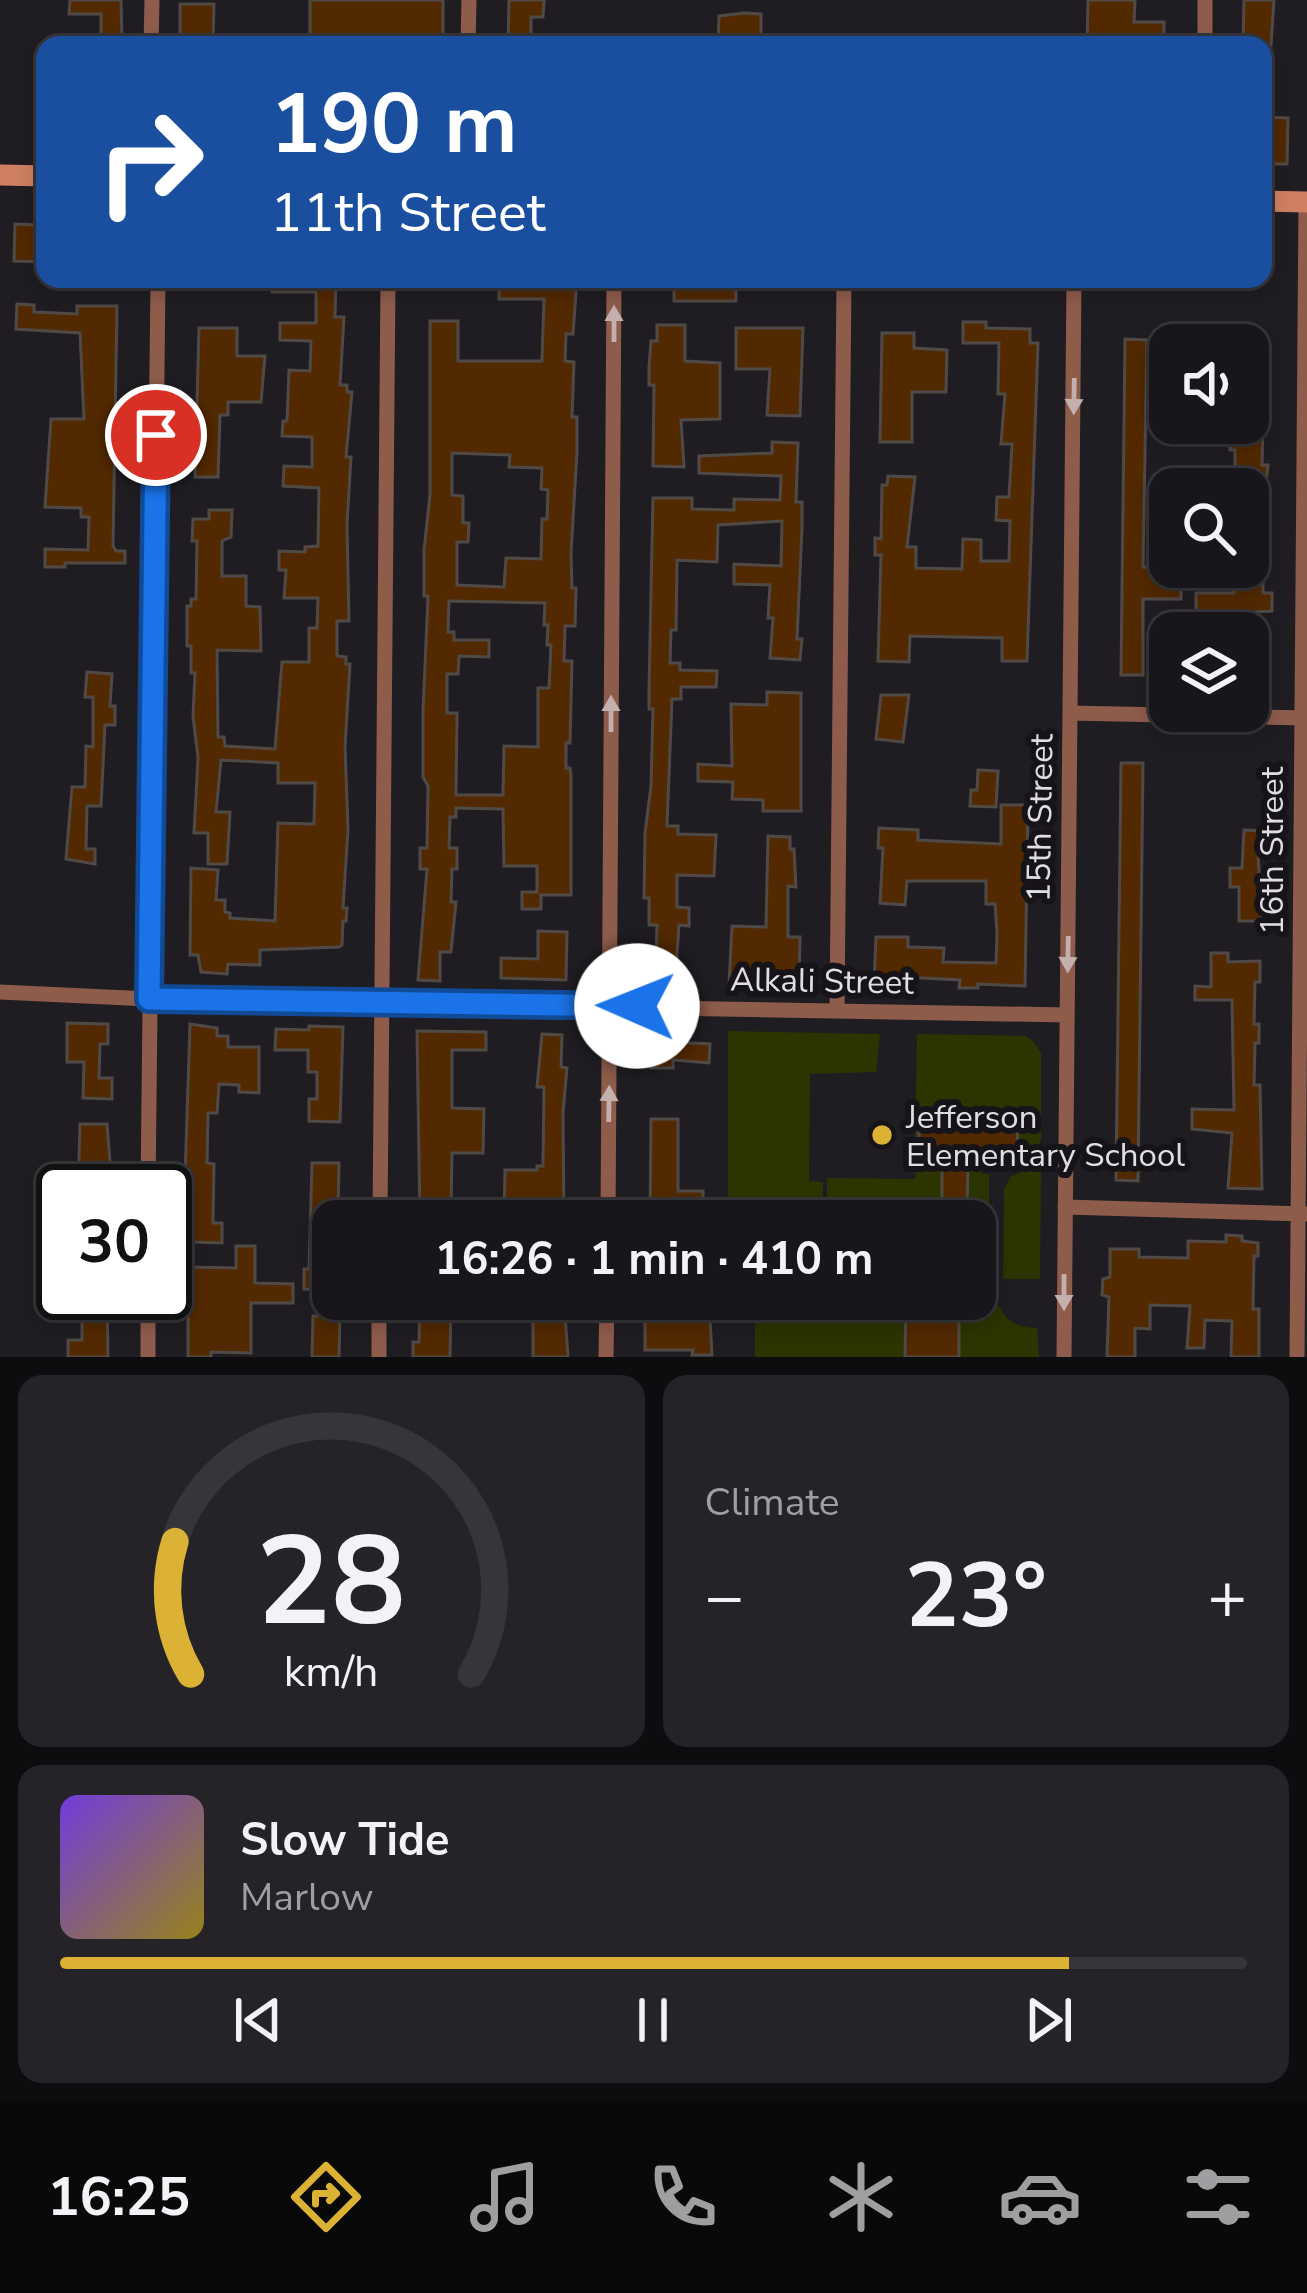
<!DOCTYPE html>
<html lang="en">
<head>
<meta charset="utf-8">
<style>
  body { margin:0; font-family:"Nunito Sans",sans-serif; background:#252327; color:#f1f3f6; height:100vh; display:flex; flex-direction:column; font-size:45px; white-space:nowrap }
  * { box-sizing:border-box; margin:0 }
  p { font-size:39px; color:#9f9fa2 }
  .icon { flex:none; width:66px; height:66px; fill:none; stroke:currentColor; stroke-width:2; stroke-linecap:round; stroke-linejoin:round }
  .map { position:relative; height:1357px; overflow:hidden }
  .drawer { display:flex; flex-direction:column; gap:18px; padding:18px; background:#0d0c0e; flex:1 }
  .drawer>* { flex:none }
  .guide { position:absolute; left:36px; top:36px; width:1236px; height:252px; border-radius:24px; box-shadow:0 6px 18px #0003,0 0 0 3px #363539; background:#1a4fa0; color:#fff; overflow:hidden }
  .buttons { position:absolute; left:1149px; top:324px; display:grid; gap:24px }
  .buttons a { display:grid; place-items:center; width:120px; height:120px; border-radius:24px; background:#18161a; box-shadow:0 6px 18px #0003,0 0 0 3px #363539; font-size:60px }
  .speed { position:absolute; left:36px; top:1164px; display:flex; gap:24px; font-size:60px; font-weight:700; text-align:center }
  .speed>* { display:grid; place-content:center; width:156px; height:156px; border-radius:50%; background:#18161a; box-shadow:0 6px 18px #0003,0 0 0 3px #363539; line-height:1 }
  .speed .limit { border:6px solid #111; border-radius:18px; background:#fff; color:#111 }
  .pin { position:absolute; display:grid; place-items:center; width:102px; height:102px; color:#fff; margin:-51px; border:6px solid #fff; border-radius:50%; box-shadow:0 3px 12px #0007 }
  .me { position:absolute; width:132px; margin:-66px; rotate:271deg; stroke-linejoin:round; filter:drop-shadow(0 0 9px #0008) }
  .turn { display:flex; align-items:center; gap:42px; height:252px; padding:0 36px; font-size:54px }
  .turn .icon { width:156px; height:156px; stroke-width:2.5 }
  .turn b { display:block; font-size:84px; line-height:102px }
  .big { font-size:90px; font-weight:700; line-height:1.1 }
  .drawer .tile { flex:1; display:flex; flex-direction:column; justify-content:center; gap:18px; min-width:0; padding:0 42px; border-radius:24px; background:#252327 }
  .drawer .dial { align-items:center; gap:0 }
  .dial svg { height:312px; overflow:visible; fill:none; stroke:#363539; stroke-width:7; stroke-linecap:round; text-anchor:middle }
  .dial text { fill:#f1f3f6; stroke:none }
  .song { display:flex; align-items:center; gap:36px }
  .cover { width:144px; height:144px; border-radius:18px; background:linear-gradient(135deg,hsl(260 70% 55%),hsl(50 70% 35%)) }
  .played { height:12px; border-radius:6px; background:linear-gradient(90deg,#dbb233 85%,#363539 85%) }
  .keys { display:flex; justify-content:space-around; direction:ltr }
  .heat { display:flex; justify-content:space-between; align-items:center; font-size:66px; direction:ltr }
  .drawer .tiles { flex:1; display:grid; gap:18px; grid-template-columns:1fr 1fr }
  .tile:last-child { grid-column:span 2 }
  .trip { position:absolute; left:312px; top:1200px; width:684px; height:120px; border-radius:24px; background:#18161a; box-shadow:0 6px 18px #0003,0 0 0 3px #363539; font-weight:700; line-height:120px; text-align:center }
  .dock { display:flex; height:192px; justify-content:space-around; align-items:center; background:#0a090a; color:#9f9fa2 }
  .dock .icon { width:84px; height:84px }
  .dock .on { color:#dbb233 }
  .dock b { font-size:54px; color:#f1f3f6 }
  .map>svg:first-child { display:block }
  .green { fill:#2c3400 }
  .building { fill:#522900; stroke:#504a46; stroke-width:3; fill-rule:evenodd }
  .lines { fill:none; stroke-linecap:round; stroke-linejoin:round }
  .minor { stroke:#8e5c4b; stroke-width:15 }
  .secondary { stroke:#cf7f63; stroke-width:21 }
  .oneway { fill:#c3b0ac }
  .route-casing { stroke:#114b97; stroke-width:30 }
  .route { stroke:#1a73e8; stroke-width:21 }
  .poi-dot { fill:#dbb233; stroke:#171419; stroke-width:4.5 }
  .labels { text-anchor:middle; stroke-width:12; stroke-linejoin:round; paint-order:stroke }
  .street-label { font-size:33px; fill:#e0dee1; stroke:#171419 }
  .poi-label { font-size:33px; fill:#e0dee1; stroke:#171419; text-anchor:start }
</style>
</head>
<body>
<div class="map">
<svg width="1307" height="1357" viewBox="0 0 1307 1357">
  <rect width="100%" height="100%" fill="#201d22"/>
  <path class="green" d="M728,1031L880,1034L876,1072L810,1074L809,1181L823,1182V1211H775L774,1221H728Z
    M917,1034L1025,1036L1033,1041L1041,1053V1139L1037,1149L1027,1155V1146L1017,1145V1117L920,1116L919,1147L915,1146Z
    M917,1155L942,1156V1212L827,1211V1178L915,1179Z
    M968,1157H975V1164L982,1165V1174H989V1243L984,1251L975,1254V1221H967Z
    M1027,1170H1041L1040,1279H1003L1004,1189L1011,1176Z
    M975,1287C1007,1296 993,1327 1037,1328L1039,1357H959V1299H975Z
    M755,1299H906L905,1357H755Z"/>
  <path class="building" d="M70,0H121L122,40L101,39V14H69Z
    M310,0H443V45H310Z
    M509,0H544L543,17H531V45H508Z
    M1088,0H1135L1134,22H1164V40H1146V45H1087Z
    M1274,0L1271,45H1243L1244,0Z
    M180,4H214L213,45H180Z
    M744,13L761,14V40H737V45H718L719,16Z
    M1264,117L1288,118L1287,164H1263Z
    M15,224L37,225V230H45V262L14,261Z
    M272,279H336L335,317H344L340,385H347V392H352L346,457H351L347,524L349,621H337V656L346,657V664H350L345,747L348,829L343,908H347L346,921H343L342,945L339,947L260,950V965L228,964L227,974L201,972L198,955H190L191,868L218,870L216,900H225V912L230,913V918L275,921L278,823L314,824L315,783H278V763L221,760L216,812H230L227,864H208V833H194L198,758L193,716L195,673H191V646H187V606H191V599H196L197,541H192L193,519H209V510H232L231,537L222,541V576H246V606L260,607L261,651L217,650L218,737H224L225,746L275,749L282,662H309V628H317L318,598H284L286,570H279V551L305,552V547L318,546L319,488L283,486L284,466L312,467V437L282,436L283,421H287L289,370L310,371L311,341L280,340V323H316V292H272Z
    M499,279H577L573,334H566L565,361L574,362L572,417H577V452L571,553L572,588H576L575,626H565L564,661H572L570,743H566V768H570L571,776V895H541V909H522V892H537V866H504L503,809L456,808V817H450L449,848H457V869H452L451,902H456L451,952H440V981L418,980L427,869H420V848H427L428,786L423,777V712L428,596H424V550L430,495V321H458V361H542L544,299H499ZM452,453L510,455L509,467L542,468L541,489L548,490L547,519H542L541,559L506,558L504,587L457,585V542H468L469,523H463V496L452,495ZM449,601L545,603L544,625H548L547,645H551L549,688H538V747L504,746L503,795H456L457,713H447V674H458L459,656L489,657V640H454V632H448Z
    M674,279H736V301H674Z
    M17,304L34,305V312L77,314V306H117L113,546L116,551H125V563H65V567H45V549L88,550L89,517H81V508L45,507L51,419H84L80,333L16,329Z
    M963,322H986V328L1030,329V343H1038L1027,661H1002V638L910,636L909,662L878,661L881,555H875V538L881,539L882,485H887L888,476L915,477L907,547H916V568L962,569L963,539L981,540V561H1009L1010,521L996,520L997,497H1009L1012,444H1001L1005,394H998L999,343H963Z
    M657,325H685V361L720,363V419L681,420L684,467L653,466L654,385H649V367L651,341H657Z
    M199,328H237V356H265L261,402H228V415H220L218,477H195Z
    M736,328H803L800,416L767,415L770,369H736Z
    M882,333H914V348L947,350L946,392H912V442H880Z
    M1248,337L1265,338L1262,465H1268L1263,511V593H1272V611L1196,615V593H1234L1235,567H1248V481H1235V450H1230V427L1248,428Z
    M1125,339L1147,340L1143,567L1181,568V599H1143V675H1121Z
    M772,442L798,443L796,502H802V529L797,639H802L800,660L770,658L773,618H768L770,585L734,584V564L781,566L782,521L718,525L717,562L677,560L676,630H671L670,663H680V670L717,671L716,687H681V699H672L667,826H678V834L716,835L714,876L677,875V907L689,908V926L679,925L675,984L648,982L650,960L656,961L657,925H649V898H644L645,833L651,786L653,709H649V689L653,498H692V509L734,510V499L780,500L781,476L699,473V456L772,453Z
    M87,672L112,674L110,706H115V725H105L101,806H87L86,849H95V864L66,859L72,787H85L86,746L93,747V697H85Z
    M767,692L801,693V811H763V800L732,799L733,782L698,781V764L732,766L731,704L767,705Z
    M881,695H909L903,742L876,739Z
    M1121,763H1143L1138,1181L1116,1180Z
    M978,770L998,771L996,807L970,806L971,790H977Z
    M1001,805H1028L1025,986L978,984V988H959L960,980L904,977V988L874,987L876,937H908V947L944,948L943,962L996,963L997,933L995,904H986V881H907L905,905L880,903L883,848H878L879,828L918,830V840L1001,844Z
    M1244,830L1264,831L1263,855L1258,854L1262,921H1239V887H1230V868H1242Z
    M768,836L790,837V849H794L796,887L788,886V937H800L799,983L729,985L732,926L766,927Z
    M538,931L567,932L566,980L501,978V958L538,959Z
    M1211,953H1228V962L1260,961V982H1255L1254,1024H1259V1043H1255L1254,1085H1260L1262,1189L1228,1188L1232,1133L1192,1129V1109L1234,1110L1232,1000H1195V986L1211,987Z
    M67,1023L108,1024V1044H100L99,1078H112V1099L83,1098L84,1062H67Z
    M190,1024L217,1028V1036H228V1047H259V1093L239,1092V1085L219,1084L217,1113H208L207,1163L214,1164L213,1223H222V1243L192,1242V1209H184Z
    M309,1026L343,1027L340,1122L309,1121V1099H317V1072H308V1050H275L276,1029L309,1030Z
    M417,1031L486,1032V1050H452V1108L484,1109L483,1153H452L451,1207L447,1206V1221H420Z
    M542,1034L562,1035L561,1067L567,1068L563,1113L564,1221L504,1216L505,1170H537V1166H543L544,1087H537Z
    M652,1041L710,1044L709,1063L673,1060V1068H651Z
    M919,1116L1018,1117L1017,1158L968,1157L967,1221H942V1156L937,1157V1148L919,1147Z
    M651,1119H678V1191H703V1209H677V1221H650Z
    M80,1124H107L111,1175L96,1174L95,1191H78Z
    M312,1163H339L338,1214H333V1290L304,1289V1269H309Z
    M1226,1235L1242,1236V1241L1258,1243V1256H1254L1253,1309H1259V1357H1231L1232,1321L1205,1320L1204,1348H1187L1190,1306L1150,1305V1329L1135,1328V1357H1107L1109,1297L1102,1295L1103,1279L1110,1277V1249H1139V1257L1188,1258V1241L1226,1242Z
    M236,1246H255V1283L293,1284V1303H251V1353L211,1352V1357H188V1267L236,1268Z
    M82,1293H107L108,1357H68V1340H82Z
    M420,1299H451L450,1357H413V1342H419Z
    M564,1299L568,1357H533V1314H501V1300Z
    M693,1299H709L712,1355H692L693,1350H645V1309L648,1310L649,1305H693Z
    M906,1299H959V1357H905Z
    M313,1316H340L339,1357H312Z"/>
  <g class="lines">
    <path class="minor" d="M151,45L152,0
      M468,45L469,0
      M1205,45V0
      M1070,713L1307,718
      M0,992L149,999L1067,1015
      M837,1010L844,279
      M148,1191L158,279
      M1065,1207L1307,1214
      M380,1221L388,279
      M608,1221L614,279
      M148,1357V1293
      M379,1357V1299
      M606,1357L607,1299
      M1064,1357L1074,279
      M1297,1357L1306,202"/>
    <path class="secondary" d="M0,175L45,176
      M1263,201L1307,202"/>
  </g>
  <defs><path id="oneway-solid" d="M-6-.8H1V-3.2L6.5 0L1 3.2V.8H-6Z" transform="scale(3)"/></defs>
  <g class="oneway">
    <use href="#oneway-solid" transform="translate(614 324) rotate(-90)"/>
    <use href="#oneway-solid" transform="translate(1074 396) rotate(91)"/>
    <use href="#oneway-solid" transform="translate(611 714) rotate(-90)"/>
    <use href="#oneway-solid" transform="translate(1068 954) rotate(91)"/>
    <use href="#oneway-solid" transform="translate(609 1104) rotate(-89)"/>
    <use href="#oneway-solid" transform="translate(1064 1292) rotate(90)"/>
  </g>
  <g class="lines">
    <g class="route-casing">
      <path id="route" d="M156,435L149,999L637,1006"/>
    </g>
    <use href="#route" class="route"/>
  </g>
  <circle class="poi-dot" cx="882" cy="1135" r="12"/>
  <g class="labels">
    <g class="street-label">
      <text transform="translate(1039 818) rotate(-89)" y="12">15th Street</text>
      <text transform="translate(1271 851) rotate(-90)" y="12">16th Street</text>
      <text transform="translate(822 980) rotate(1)" y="12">Alkali Street</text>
    </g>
    <g class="poi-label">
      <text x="906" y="1128">Jefferson<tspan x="906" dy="38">Elementary School</tspan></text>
    </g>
  </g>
</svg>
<div class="buttons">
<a><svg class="icon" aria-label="sound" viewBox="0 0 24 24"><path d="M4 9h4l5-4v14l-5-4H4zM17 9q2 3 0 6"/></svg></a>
<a><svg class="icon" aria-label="search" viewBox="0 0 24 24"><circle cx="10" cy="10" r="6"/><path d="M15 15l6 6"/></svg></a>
<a><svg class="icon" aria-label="layers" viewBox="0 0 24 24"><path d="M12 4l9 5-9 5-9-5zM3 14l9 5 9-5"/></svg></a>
</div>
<div class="speed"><div class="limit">30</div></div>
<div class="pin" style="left:156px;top:435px;background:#d93025"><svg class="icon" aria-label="arrive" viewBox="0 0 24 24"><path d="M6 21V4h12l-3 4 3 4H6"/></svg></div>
<svg class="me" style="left:637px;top:1006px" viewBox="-20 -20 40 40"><circle r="19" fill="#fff"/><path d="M0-13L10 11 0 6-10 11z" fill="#1a73e8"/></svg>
<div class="trip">16:26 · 1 min · 410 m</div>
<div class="guide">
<div class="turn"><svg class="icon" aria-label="right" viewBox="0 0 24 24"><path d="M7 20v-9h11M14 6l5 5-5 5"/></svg><div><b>190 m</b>11th Street</div></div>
</div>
</div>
<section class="drawer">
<div class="tiles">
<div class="tile dial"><svg viewBox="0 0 100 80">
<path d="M14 69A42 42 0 1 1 86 69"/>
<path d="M14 69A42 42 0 0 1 10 35" stroke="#dbb233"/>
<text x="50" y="56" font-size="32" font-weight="700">28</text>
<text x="50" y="72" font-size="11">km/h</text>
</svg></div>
<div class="tile"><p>Climate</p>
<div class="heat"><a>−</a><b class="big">23°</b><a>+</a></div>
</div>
<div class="tile">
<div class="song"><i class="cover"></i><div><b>Slow Tide</b><p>Marlow</p></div></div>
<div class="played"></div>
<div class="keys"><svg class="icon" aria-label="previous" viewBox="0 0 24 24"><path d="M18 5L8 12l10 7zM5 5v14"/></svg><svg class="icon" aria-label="pause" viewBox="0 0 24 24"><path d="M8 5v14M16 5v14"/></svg><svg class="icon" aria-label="next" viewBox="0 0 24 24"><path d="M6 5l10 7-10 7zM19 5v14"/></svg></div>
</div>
</div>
</section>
<nav class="dock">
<b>16:25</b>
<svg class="icon on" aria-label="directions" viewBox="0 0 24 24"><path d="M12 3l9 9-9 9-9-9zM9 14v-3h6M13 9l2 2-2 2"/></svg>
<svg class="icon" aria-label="music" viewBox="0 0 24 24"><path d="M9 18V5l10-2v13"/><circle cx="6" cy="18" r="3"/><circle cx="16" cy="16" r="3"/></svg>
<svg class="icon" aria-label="phone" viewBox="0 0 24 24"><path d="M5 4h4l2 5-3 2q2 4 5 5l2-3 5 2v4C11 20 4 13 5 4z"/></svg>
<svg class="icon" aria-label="climate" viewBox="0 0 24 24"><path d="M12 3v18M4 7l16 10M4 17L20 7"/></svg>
<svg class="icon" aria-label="car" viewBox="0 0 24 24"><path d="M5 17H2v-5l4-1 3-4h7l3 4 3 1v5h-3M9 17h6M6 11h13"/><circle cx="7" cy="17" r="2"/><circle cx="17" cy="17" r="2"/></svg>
<svg class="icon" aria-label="filters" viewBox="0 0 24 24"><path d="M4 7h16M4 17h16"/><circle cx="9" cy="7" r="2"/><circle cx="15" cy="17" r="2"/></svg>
</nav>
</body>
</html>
